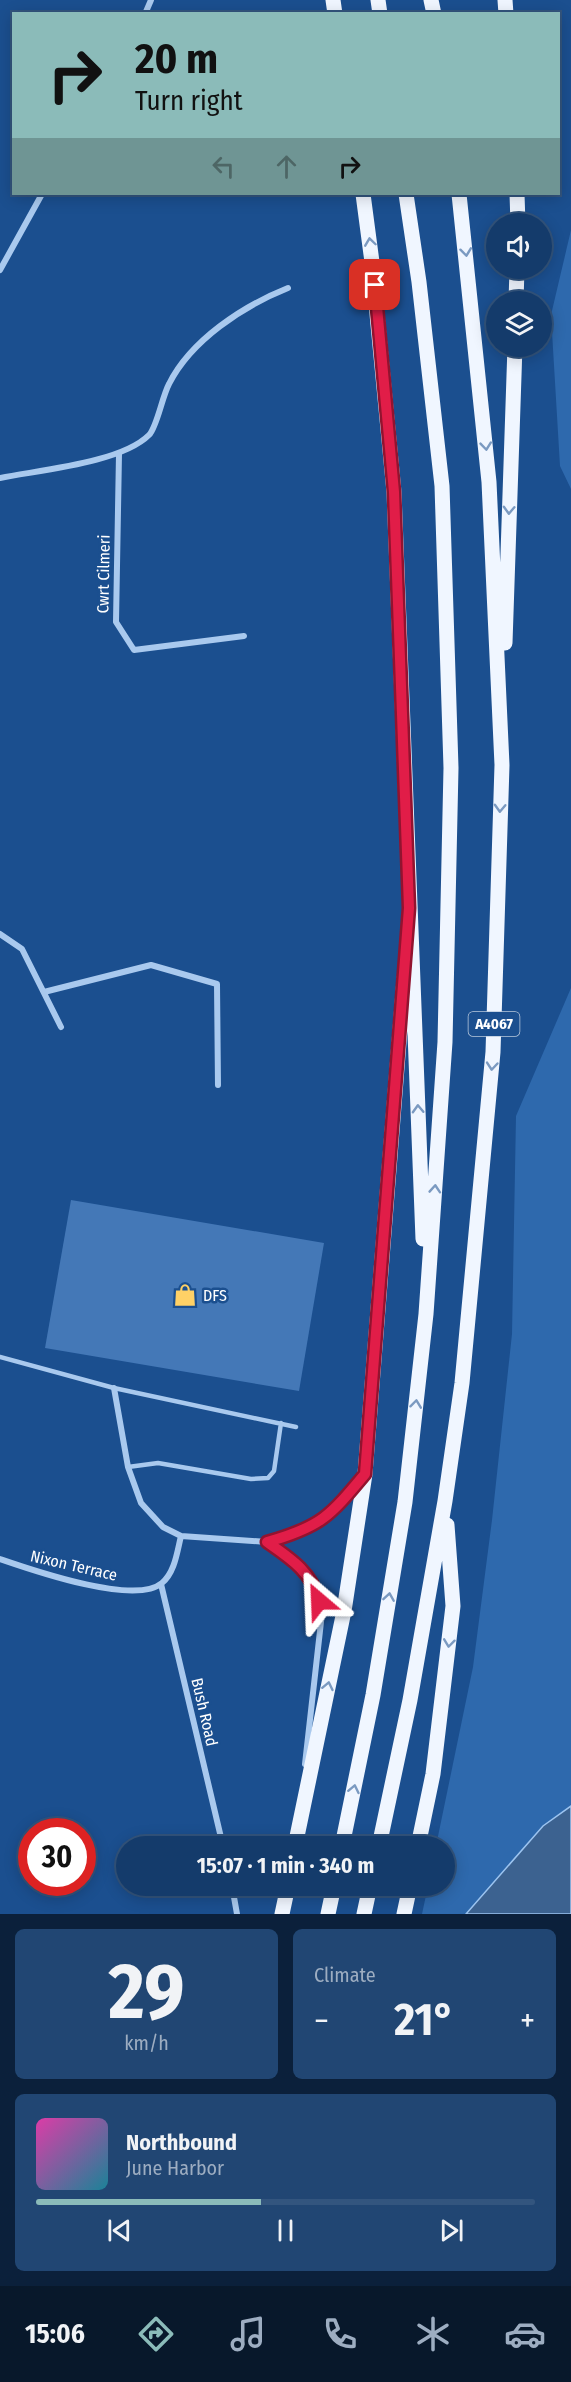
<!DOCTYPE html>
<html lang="en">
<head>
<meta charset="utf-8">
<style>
  body { margin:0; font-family:"Fira Sans Condensed",sans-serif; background:#214673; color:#f1f3f6; height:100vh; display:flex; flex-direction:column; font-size:22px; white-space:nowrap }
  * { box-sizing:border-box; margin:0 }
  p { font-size:20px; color:#9dadc1 }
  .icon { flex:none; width:33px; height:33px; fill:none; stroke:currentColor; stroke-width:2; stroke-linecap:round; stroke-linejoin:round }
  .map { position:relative; height:1914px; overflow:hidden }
  .side { display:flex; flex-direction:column; gap:15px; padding:15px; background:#0b203b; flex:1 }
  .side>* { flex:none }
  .guide { position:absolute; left:12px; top:12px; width:548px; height:183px; border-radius:0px; box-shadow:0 3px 15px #0003,0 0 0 2px #33557e; background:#8bbbb9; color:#111; overflow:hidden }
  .tools { position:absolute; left:486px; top:213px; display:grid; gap:12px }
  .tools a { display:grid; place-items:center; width:66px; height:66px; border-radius:50%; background:#143b6b; box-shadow:0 3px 15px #0003,0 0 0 2px #33557e; font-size:30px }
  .speed { position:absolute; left:18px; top:1818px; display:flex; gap:12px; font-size:30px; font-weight:700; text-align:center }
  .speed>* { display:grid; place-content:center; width:78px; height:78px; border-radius:50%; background:#143b6b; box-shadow:0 3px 15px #0003,0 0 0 2px #33557e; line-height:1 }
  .speed .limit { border:9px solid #d22; background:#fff; color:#111 }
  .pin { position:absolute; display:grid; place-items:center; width:51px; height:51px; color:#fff; margin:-26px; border-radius:12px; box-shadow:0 3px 9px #0006 }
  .me { position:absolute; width:66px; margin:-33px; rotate:334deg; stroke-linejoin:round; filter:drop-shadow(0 0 4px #0008) }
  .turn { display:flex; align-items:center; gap:21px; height:126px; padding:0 24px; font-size:27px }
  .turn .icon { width:78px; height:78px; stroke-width:2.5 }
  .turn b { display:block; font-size:42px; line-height:51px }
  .lanes { display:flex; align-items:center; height:57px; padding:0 24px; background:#0003; justify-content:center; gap:30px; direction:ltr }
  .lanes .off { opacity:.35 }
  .big { font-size:45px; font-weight:700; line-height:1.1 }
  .side .tile { flex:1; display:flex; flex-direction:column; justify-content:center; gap:9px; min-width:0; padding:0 21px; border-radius:9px; background:#214673 }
  .side .dial { align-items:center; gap:0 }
  .dial b { font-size:78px; line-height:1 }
  .song { display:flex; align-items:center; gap:18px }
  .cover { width:72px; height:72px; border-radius:9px; background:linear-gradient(135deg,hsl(320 70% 55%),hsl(190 70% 35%)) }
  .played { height:6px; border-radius:3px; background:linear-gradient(90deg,#8bbbb9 45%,#33557e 45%) }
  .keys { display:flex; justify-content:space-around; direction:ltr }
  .heat { display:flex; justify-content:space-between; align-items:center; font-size:33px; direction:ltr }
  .side .tiles { flex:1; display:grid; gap:15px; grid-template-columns:1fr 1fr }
  .tile:last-child { grid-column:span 2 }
  .trip { position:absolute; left:116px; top:1836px; width:339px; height:60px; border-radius:30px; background:#143b6b; box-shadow:0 3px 15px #0003,0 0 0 2px #33557e; font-weight:700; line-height:60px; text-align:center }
  .tabs { display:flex; height:96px; justify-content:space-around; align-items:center; background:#08182b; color:#9dadc1 }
  .tabs .icon { width:42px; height:42px }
  .tabs .current { color:#8bbbb9 }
  .tabs b { font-size:27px; color:#f1f3f6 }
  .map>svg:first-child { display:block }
  .green { fill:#2e69ad }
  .water { fill:#3c6290; stroke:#9cc4f0; stroke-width:1.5 }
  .building { fill:#4478b7 }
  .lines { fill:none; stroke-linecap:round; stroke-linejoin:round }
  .service { stroke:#a9c9ee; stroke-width:4.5 }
  .minor { stroke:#a9c9ee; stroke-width:6 }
  .primary { stroke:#f0f6ff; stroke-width:15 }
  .oneway { stroke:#7b9ac1 }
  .route-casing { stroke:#92132f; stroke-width:15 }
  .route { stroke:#e11d48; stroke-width:10 }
  .labels { text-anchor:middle; stroke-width:5; stroke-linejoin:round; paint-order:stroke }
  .shield { fill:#1b4f8f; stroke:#bbcadd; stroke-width:1.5 }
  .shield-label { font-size:15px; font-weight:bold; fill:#fff }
  .street-label { font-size:16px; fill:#fff; stroke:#1b4f8f }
  .poi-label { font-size:16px; fill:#fff; stroke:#1b4f8f; text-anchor:start }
</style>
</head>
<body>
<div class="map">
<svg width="571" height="1914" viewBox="0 0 571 1914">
  <rect width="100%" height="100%" fill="#1b4f8f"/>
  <path class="green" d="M571,230V489L560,466L551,315Z
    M571,988V1806L543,1826L466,1914H422L428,1886H444V1846H436L473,1667L492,1520L512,1334L516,1116Z"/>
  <path class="water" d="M571,1806V1914H466L543,1826Z"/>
  <path class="building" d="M71,1200L324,1243L299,1391L45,1348Z"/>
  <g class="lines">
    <path class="service" d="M0,1357L114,1388L296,1427
      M128,1467L158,1463L251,1479L268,1478L274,1471L281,1423"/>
    <path class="minor" d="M145,14L151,0
      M0,270L42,194
      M119,454L116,622L134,650L244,636
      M0,478C39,470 121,463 149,435C157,427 162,397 169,384C191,340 243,306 288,288
      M0,934L22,949L61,1027
      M44,992L151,965L217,984L218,1085
      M114,1388L128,1467L141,1503L163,1527L181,1536L267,1542L298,1534L331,1515L359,1481
      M267,1542C299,1565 312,1573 322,1613L305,1764
      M0,1559C32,1570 135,1606 162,1583C175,1572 177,1552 181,1536
      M161,1584L223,1846
      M232,1886L237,1914"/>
    <path class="primary" d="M333,0L335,14
      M378,0L380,14
      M431,0L434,14
      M505,0L506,14
      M363,194L372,262L394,492L423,1239
      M517,194L518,224
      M516,302L517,268
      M505,643L515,346
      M295,1846L344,1611L365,1474L404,979
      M342,1846L373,1695L405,1502L426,1314L445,1042L451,768L442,486L419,282L406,194
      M379,1846L410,1700L445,1501L462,1383L493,1052L502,765L489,482L459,194
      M418,1846L433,1774L453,1606L447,1525
      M282,1914L288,1886
      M328,1914L334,1886
      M364,1914L370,1886
      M404,1914L410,1886"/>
  </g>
  <defs><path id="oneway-chevron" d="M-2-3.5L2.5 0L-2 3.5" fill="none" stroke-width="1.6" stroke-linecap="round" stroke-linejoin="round" transform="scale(1.5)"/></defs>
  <g class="oneway">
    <use href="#oneway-chevron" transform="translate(370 242) rotate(-98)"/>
    <use href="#oneway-chevron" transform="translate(466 252) rotate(83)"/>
    <use href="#oneway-chevron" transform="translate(486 446) rotate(84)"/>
    <use href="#oneway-chevron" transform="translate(509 510) rotate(92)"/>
    <use href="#oneway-chevron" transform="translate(500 808) rotate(92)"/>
    <use href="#oneway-chevron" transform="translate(492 1066) rotate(95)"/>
    <use href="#oneway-chevron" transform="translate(418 1109) rotate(-92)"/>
    <use href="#oneway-chevron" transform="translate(435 1189) rotate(-86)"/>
    <use href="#oneway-chevron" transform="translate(416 1404) rotate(-83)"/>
    <use href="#oneway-chevron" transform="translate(389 1597) rotate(-81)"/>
    <use href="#oneway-chevron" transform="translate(449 1643) rotate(97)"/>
    <use href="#oneway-chevron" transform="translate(328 1686) rotate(-78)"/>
    <use href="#oneway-chevron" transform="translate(354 1789) rotate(-78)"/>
  </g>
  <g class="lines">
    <g class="route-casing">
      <path id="route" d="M319,1601C312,1572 290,1558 267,1542C321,1527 330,1516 365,1474L409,908L394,492L375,285"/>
    </g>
    <use href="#route" class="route"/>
  </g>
  <defs>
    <g id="shop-bare" transform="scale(1.8)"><path d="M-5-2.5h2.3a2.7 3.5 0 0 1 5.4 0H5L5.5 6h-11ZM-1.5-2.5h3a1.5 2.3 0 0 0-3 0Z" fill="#ffd166" stroke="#1b4f8f" stroke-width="2.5" paint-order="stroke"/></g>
  </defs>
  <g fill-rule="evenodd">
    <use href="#shop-bare" x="185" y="1295"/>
  </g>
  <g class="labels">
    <rect class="shield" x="468.5" y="1012" width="51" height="24" rx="4.5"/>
    <g class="shield-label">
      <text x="494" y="1029">A4067</text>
    </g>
    <g class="street-label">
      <text transform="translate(103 574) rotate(-89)" y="6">Cwrt Cilmeri</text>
      <text transform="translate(74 1565) rotate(13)" y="6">Nixon Terrace</text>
      <text transform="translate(205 1712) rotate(77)" y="6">Bush Road</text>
    </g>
    <g class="poi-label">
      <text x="203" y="1301">DFS</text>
    </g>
  </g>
</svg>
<div class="tools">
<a><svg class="icon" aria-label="sound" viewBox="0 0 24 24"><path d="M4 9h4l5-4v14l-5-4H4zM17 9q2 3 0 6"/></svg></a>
<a><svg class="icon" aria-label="layers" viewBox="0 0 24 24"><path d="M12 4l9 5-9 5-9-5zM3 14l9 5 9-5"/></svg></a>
</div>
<div class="speed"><div class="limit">30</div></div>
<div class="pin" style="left:375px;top:285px;background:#d93025"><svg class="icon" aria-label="arrive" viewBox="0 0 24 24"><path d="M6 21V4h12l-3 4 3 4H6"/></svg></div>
<svg class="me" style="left:319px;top:1601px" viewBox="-20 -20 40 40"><path d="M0-17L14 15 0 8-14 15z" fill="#e11d48" stroke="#fff" stroke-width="4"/></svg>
<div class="trip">15:07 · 1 min · 340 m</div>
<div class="guide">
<div class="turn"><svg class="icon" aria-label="right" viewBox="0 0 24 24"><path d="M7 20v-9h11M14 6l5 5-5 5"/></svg><div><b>20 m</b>Turn right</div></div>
<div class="lanes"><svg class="icon off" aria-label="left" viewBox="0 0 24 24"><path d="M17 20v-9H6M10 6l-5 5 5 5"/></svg><svg class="icon off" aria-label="ahead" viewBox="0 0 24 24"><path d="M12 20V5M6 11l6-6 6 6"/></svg><svg class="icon" aria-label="right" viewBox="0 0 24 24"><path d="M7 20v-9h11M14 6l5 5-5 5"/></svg></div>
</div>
</div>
<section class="side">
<div class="tiles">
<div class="tile dial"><b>29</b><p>km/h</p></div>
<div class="tile"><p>Climate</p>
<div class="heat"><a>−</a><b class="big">21°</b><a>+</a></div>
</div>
<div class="tile">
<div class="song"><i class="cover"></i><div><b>Northbound</b><p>June Harbor</p></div></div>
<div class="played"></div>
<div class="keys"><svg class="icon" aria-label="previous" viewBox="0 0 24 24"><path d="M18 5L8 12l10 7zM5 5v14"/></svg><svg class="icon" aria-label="pause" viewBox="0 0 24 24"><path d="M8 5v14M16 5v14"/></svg><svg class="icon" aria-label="next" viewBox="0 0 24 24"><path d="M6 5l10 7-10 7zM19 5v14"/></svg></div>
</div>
</div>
</section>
<nav class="tabs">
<b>15:06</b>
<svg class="icon current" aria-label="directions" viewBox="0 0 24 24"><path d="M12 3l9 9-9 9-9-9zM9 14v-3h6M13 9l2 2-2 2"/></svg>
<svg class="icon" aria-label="music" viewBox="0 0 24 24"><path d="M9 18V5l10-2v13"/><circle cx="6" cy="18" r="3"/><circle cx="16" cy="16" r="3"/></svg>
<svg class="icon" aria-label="phone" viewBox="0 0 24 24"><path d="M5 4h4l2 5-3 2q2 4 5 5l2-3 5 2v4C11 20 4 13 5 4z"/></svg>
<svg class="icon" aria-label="climate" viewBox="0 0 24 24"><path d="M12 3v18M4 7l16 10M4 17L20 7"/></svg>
<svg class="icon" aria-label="car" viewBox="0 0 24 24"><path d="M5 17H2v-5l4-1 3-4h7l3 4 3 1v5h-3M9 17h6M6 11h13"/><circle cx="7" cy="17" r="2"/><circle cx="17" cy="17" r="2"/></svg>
</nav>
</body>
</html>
